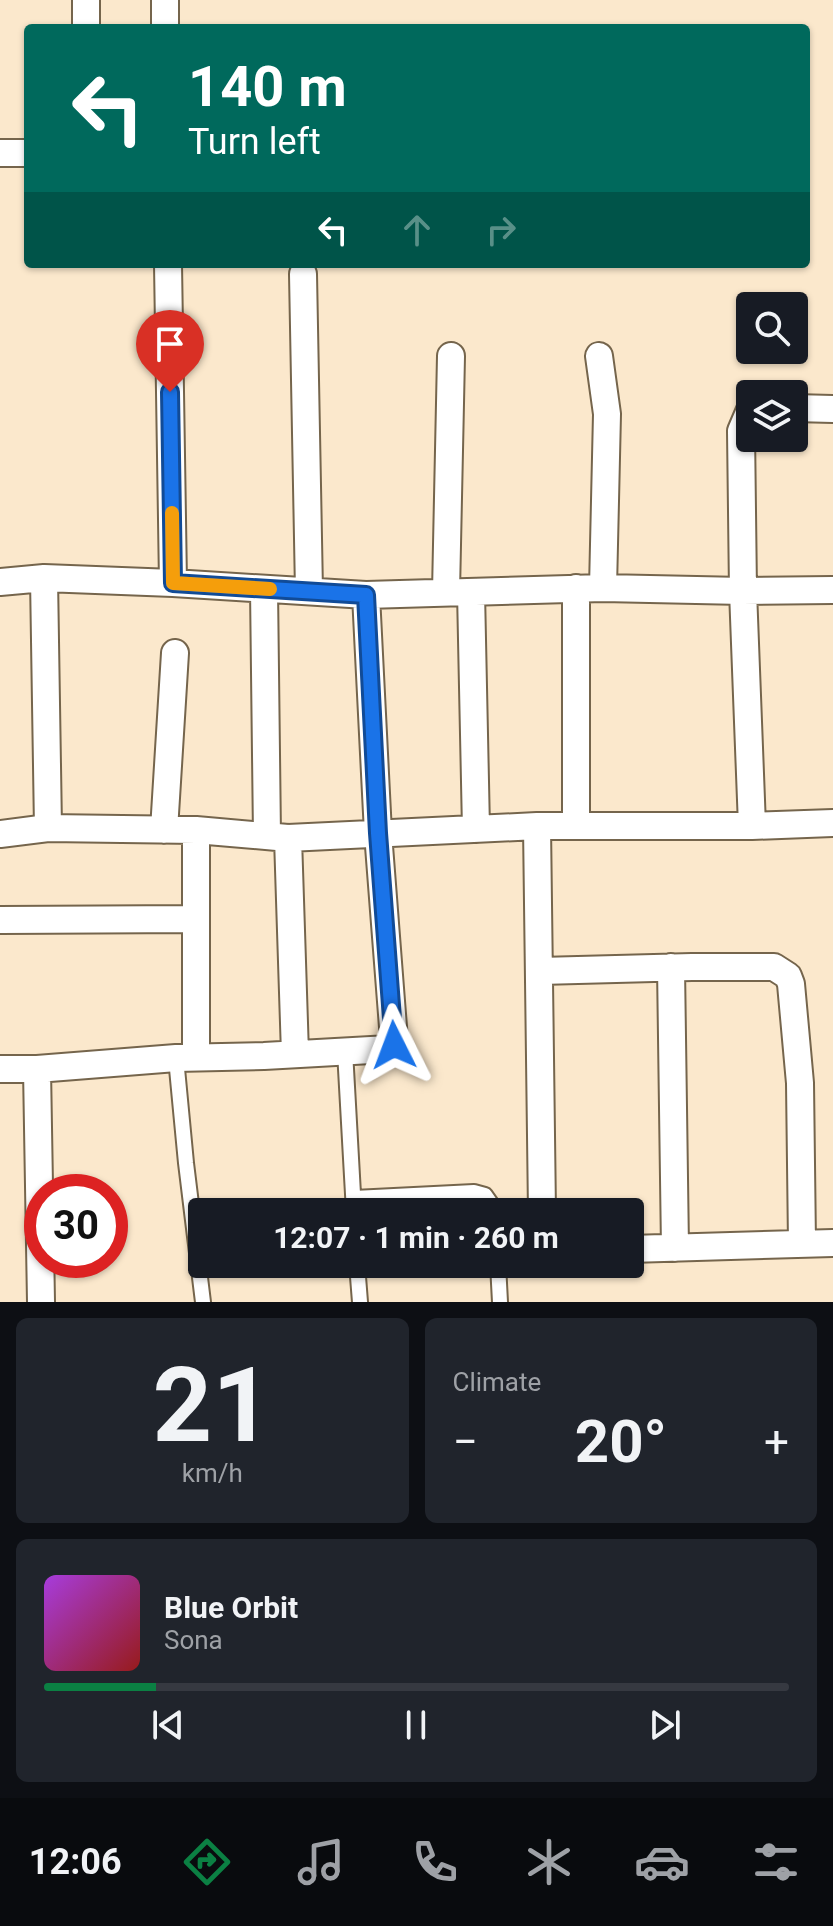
<!DOCTYPE html>
<html lang="en">
<head>
<meta charset="utf-8">
<style>
  body { margin:0; font-family:Roboto,sans-serif; background:#20242c; color:#f1f3f6; height:100vh; display:flex; flex-direction:column; font-size:30px; white-space:nowrap }
  * { box-sizing:border-box; margin:0 }
  p { font-size:26px; color:#9ea1a6 }
  .icon { flex:none; width:44px; height:44px; fill:none; stroke:currentColor; stroke-width:2; stroke-linecap:round; stroke-linejoin:round }
  .map { position:relative; height:1302px; overflow:hidden }
  .side { display:flex; flex-direction:column; gap:16px; padding:16px; background:#0d0f14; flex:1 }
  .side>* { flex:none }
  .hud { position:absolute; left:24px; top:24px; width:786px; height:244px; border-radius:8px; box-shadow:0 2px 6px #0004; background:#00695c; color:#fff; overflow:hidden }
  .controls { position:absolute; left:736px; top:292px; display:grid; gap:16px }
  .controls a { display:grid; place-items:center; width:72px; height:72px; border-radius:8px; background:#171b24; box-shadow:0 2px 6px #0004; font-size:40px }
  .speed { position:absolute; left:24px; top:1174px; display:flex; gap:16px; font-size:40px; font-weight:700; text-align:center }
  .speed>* { display:grid; place-content:center; width:104px; height:104px; border-radius:50%; background:#171b24; box-shadow:0 2px 6px #0004; line-height:1 }
  .speed .limit { border:12px solid #d22; background:#fff; color:#111 }
  .pin { position:absolute; display:grid; place-items:center; width:68px; height:68px; color:#fff; margin:-82px -34px; border-radius:50% 50% 50% 0; rotate:-45deg; box-shadow:0 0 8px #0007 }
  .pin .icon { rotate:45deg }
  .me { position:absolute; width:88px; margin:-44px; rotate:357deg; stroke-linejoin:round; filter:drop-shadow(0 0 6px #0008) }
  .turn { display:flex; align-items:center; gap:28px; height:168px; padding:0 32px; font-size:36px }
  .turn .icon { width:104px; height:104px; stroke-width:2.5 }
  .turn b { display:block; font-size:56px; line-height:68px }
  .lanes { display:flex; align-items:center; height:76px; padding:0 32px; background:#0003; justify-content:center; gap:40px; direction:ltr }
  .lanes .off { opacity:.35 }
  .big { font-size:60px; font-weight:700; line-height:1.1 }
  .side .tile { flex:1; display:flex; flex-direction:column; justify-content:center; gap:12px; min-width:0; padding:0 28px; border-radius:12px; background:#20242c }
  .side .dial { align-items:center; gap:0 }
  .dial b { font-size:104px; line-height:1 }
  .song { display:flex; align-items:center; gap:24px }
  .cover { width:96px; height:96px; border-radius:12px; background:linear-gradient(135deg,hsl(280 70% 55%),hsl(0 70% 35%)) }
  .played { height:8px; border-radius:4px; background:linear-gradient(90deg,#0b8043 15%,#363941 15%) }
  .keys { display:flex; justify-content:space-around; direction:ltr }
  .heat { display:flex; justify-content:space-between; align-items:center; font-size:44px; direction:ltr }
  .side .tiles { flex:1; display:grid; gap:16px; grid-template-columns:1fr 1fr }
  .tile:last-child { grid-column:span 2 }
  .trip { position:absolute; left:188px; top:1198px; width:456px; height:80px; border-radius:8px; background:#171b24; box-shadow:0 2px 6px #0004; font-weight:700; line-height:80px; text-align:center }
  .menu { display:flex; height:128px; justify-content:space-around; align-items:center; background:#090b0e; color:#9ea1a6 }
  .menu .icon { width:56px; height:56px }
  .menu .on { color:#0b8043 }
  .menu b { font-size:36px; color:#f1f3f6 }
  .map>svg:first-child { display:block }
  .lines { fill:none; stroke-linecap:round; stroke-linejoin:round }
  .lane-casing { stroke:#75654c; stroke-width:18 }
  .street-casing { stroke:#75654c; stroke-width:30 }
  .lane { stroke:#fff; stroke-width:14 }
  .street { stroke:#fff; stroke-width:26 }
  .route-casing { stroke:#114b97; stroke-width:20 }
  .route { stroke:#1a73e8; stroke-width:14 }
  .slow { stroke:#f59e0b; stroke-width:14 }
</style>
</head>
<body>
<div class="map">
<svg width="833" height="1302" viewBox="0 0 833 1302">
  <rect width="100%" height="100%" fill="#fbe8cc"/>
  <g class="lines">
    <g class="lane-casing">
      <path id="lane" d="M345,1051L354,1212
        M176,1058L186,1163L203,1302
        M354,1198L474,1192L485,1195L492,1205L493,1212
        M357,1264L360,1302
        M498,1264L500,1302"/>
    </g>
    <g class="street-casing">
      <path id="street" d="M165,0V28
        M86,28V0
        M0,153H28
        M168,264L173,583
        M303,274L309,591
        M599,356L607,414L603,588
        M794,408L833,409
        M750,410L741,431L743,591L752,826
        M0,582L44,578L173,583L366,595L378,833L394,1040V1045L389,1049L264,1056L176,1058L37,1069H0
        M264,589L267,836
        M446,592L451,356
        M471,592L476,829
        M366,595L603,588L743,591L833,590
        M537,826L542,1212
        M576,826V588
        M48,828L196,830L288,838L537,826H752L833,823
        M164,830L175,653
        M196,830V1057
        M0,834L48,828L44,578
        M288,838L295,1054
        M0,920L196,919
        M671,967L675,1248
        M540,971L692,967H774L788,976L791,984L800,1083L802,1244
        M37,1069L41,1302
        M630,1249L833,1243"/>
    </g>
    <use href="#lane" class="lane"/>
    <use href="#street" class="street"/>
  </g>
  <g class="lines">
    <g class="route-casing">
      <path id="route" d="M170,392L173,583L366,595L378,833L394,1045"/>
    </g>
    <use href="#route" class="route"/>
    <path class="slow" d="M172,513L173,583L270,589"/>
  </g>
</svg>
<div class="controls">
<a><svg class="icon" aria-label="search" viewBox="0 0 24 24"><circle cx="10" cy="10" r="6"/><path d="M15 15l6 6"/></svg></a>
<a><svg class="icon" aria-label="layers" viewBox="0 0 24 24"><path d="M12 4l9 5-9 5-9-5zM3 14l9 5 9-5"/></svg></a>
</div>
<div class="speed"><div class="limit">30</div></div>
<div class="pin" style="left:170px;top:392px;background:#d93025"><svg class="icon" aria-label="arrive" viewBox="0 0 24 24"><path d="M6 21V4h12l-3 4 3 4H6"/></svg></div>
<svg class="me" style="left:394px;top:1045px" viewBox="-20 -20 40 40"><path d="M0-17L14 15 0 8-14 15z" fill="#1a73e8" stroke="#fff" stroke-width="4"/></svg>
<div class="trip">12:07 · 1 min · 260 m</div>
<div class="hud">
<div class="turn"><svg class="icon" aria-label="left" viewBox="0 0 24 24"><path d="M17 20v-9H6M10 6l-5 5 5 5"/></svg><div><b>140 m</b>Turn left</div></div>
<div class="lanes"><svg class="icon" aria-label="left" viewBox="0 0 24 24"><path d="M17 20v-9H6M10 6l-5 5 5 5"/></svg><svg class="icon off" aria-label="ahead" viewBox="0 0 24 24"><path d="M12 20V5M6 11l6-6 6 6"/></svg><svg class="icon off" aria-label="right" viewBox="0 0 24 24"><path d="M7 20v-9h11M14 6l5 5-5 5"/></svg></div>
</div>
</div>
<section class="side">
<div class="tiles">
<div class="tile dial"><b>21</b><p>km/h</p></div>
<div class="tile"><p>Climate</p>
<div class="heat"><a>−</a><b class="big">20°</b><a>+</a></div>
</div>
<div class="tile">
<div class="song"><i class="cover"></i><div><b>Blue Orbit</b><p>Sona</p></div></div>
<div class="played"></div>
<div class="keys"><svg class="icon" aria-label="previous" viewBox="0 0 24 24"><path d="M18 5L8 12l10 7zM5 5v14"/></svg><svg class="icon" aria-label="pause" viewBox="0 0 24 24"><path d="M8 5v14M16 5v14"/></svg><svg class="icon" aria-label="next" viewBox="0 0 24 24"><path d="M6 5l10 7-10 7zM19 5v14"/></svg></div>
</div>
</div>
</section>
<nav class="menu">
<b>12:06</b>
<svg class="icon on" aria-label="directions" viewBox="0 0 24 24"><path d="M12 3l9 9-9 9-9-9zM9 14v-3h6M13 9l2 2-2 2"/></svg>
<svg class="icon" aria-label="music" viewBox="0 0 24 24"><path d="M9 18V5l10-2v13"/><circle cx="6" cy="18" r="3"/><circle cx="16" cy="16" r="3"/></svg>
<svg class="icon" aria-label="phone" viewBox="0 0 24 24"><path d="M5 4h4l2 5-3 2q2 4 5 5l2-3 5 2v4C11 20 4 13 5 4z"/></svg>
<svg class="icon" aria-label="climate" viewBox="0 0 24 24"><path d="M12 3v18M4 7l16 10M4 17L20 7"/></svg>
<svg class="icon" aria-label="car" viewBox="0 0 24 24"><path d="M5 17H2v-5l4-1 3-4h7l3 4 3 1v5h-3M9 17h6M6 11h13"/><circle cx="7" cy="17" r="2"/><circle cx="17" cy="17" r="2"/></svg>
<svg class="icon" aria-label="filters" viewBox="0 0 24 24"><path d="M4 7h16M4 17h16"/><circle cx="9" cy="7" r="2"/><circle cx="15" cy="17" r="2"/></svg>
</nav>
</body>
</html>
